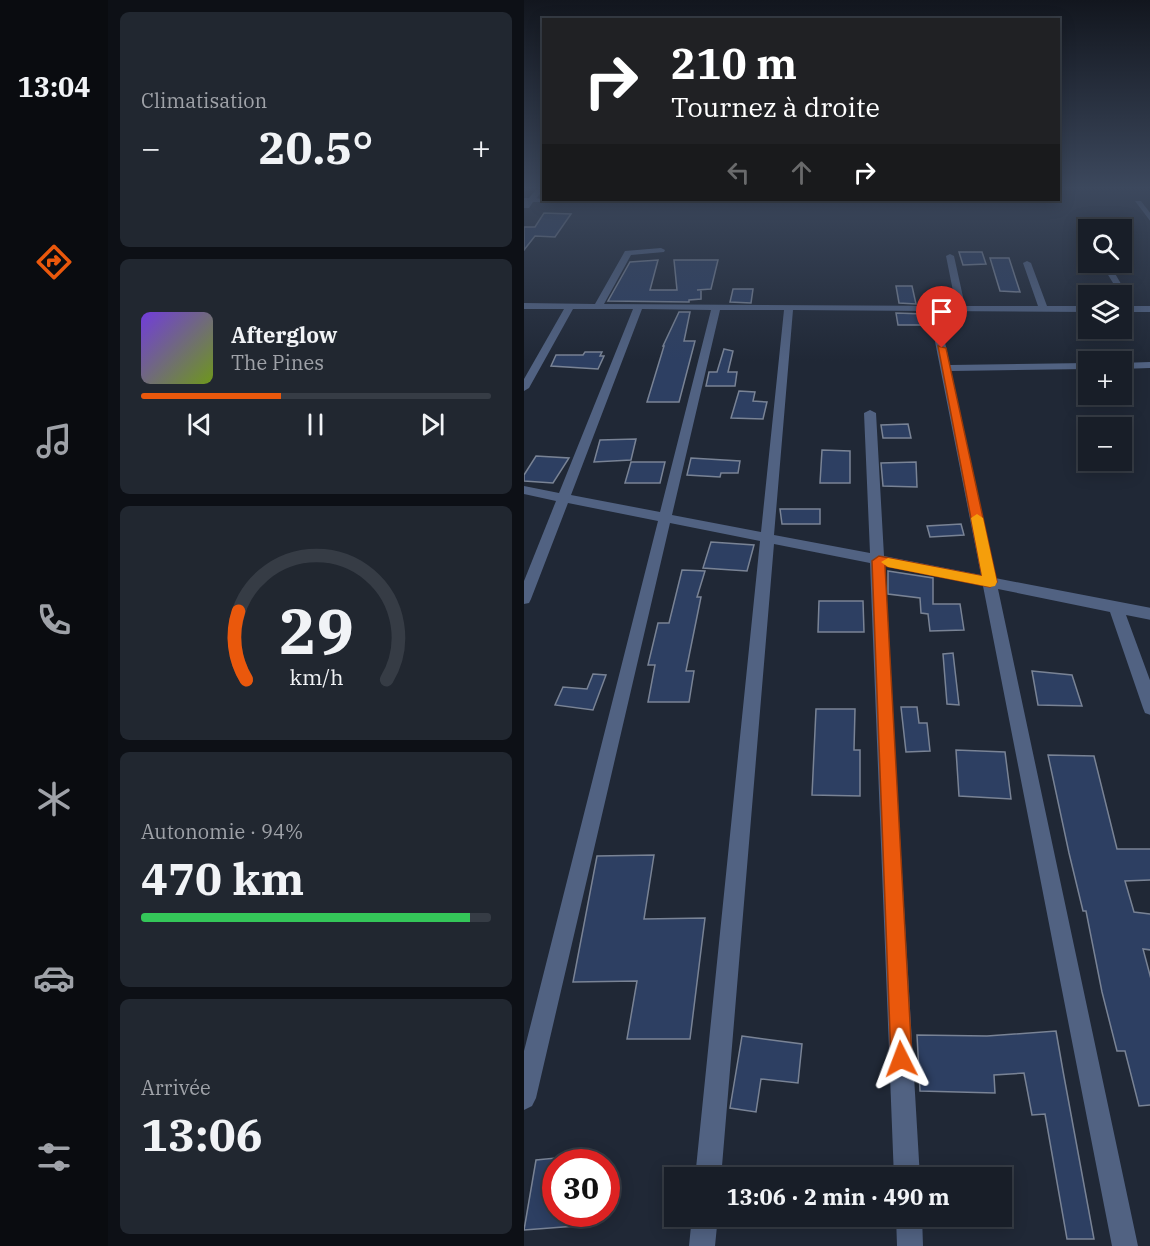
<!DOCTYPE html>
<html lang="fr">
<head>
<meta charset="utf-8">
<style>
  body { margin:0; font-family:"IBM Plex Serif",serif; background:#212730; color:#f1f3f6; height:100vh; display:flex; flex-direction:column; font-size:22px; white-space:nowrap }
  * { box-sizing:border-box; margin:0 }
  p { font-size:20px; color:#9fa2a8 }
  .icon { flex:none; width:33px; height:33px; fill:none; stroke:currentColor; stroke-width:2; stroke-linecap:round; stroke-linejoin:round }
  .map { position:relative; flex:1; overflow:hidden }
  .panel { display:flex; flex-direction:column; gap:12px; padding:12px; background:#0d1016; width:416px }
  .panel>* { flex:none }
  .hud { position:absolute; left:18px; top:18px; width:518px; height:183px; border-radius:0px; box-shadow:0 3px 15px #0003,0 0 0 2px #363c45; background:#202124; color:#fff; overflow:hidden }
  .fabs { position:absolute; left:554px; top:219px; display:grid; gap:12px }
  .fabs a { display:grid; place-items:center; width:54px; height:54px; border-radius:0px; background:#181e28; box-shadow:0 3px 15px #0003,0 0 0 2px #363c45; font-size:30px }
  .speed { position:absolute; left:18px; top:1149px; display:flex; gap:12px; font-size:30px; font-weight:700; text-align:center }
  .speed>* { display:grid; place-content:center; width:78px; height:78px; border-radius:50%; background:#181e28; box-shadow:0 3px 15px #0003,0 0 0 2px #363c45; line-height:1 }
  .speed .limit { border:9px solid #d22; background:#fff; color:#111 }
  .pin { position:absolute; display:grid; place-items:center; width:51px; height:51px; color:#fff; margin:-62px -26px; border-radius:50% 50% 50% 0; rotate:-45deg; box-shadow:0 0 6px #0007 }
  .pin .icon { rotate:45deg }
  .me { position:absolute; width:66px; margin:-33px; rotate:357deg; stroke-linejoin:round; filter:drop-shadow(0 0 4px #0008) }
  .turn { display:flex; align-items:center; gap:21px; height:126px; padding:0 30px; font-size:27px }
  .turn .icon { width:78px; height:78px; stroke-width:2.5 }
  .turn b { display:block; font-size:42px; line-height:51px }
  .lanes { display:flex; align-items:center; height:57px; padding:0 30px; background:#0003; justify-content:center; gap:30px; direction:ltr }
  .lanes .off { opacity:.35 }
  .big { font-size:45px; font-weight:700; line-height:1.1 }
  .panel .card { flex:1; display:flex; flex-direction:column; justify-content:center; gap:9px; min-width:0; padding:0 21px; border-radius:9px; background:#212730 }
  .panel .dial { align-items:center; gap:0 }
  .dial svg { height:156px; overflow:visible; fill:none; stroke:#363c45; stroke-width:7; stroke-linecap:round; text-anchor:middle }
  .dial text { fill:#f1f3f6; stroke:none }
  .song { display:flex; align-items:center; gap:18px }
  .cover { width:72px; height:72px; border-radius:9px; background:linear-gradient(135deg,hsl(260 70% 55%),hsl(80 70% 35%)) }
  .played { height:6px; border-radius:3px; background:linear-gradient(90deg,#ea580c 40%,#363c45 40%) }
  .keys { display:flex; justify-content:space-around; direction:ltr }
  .heat { display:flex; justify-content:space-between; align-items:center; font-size:33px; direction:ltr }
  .charge { height:9px; border-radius:4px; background:linear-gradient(90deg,#34c759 94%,#363c45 0) }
  .trip { position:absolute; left:140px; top:1167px; width:348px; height:60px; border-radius:0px; background:#181e28; box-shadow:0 3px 15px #0003,0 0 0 2px #363c45; font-weight:700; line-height:60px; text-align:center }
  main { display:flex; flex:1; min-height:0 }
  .menu { display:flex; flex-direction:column; width:108px; justify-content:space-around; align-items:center; background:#0a0c10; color:#9fa2a8 }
  .menu .icon { width:42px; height:42px }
  .menu .current { color:#ea580c }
  .menu b { font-size:27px; color:#f1f3f6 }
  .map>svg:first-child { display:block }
  .building { fill:#2d3f62; stroke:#798395; stroke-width:1.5 }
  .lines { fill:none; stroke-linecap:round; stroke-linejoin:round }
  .minor { fill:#516282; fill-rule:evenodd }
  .route { fill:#ea580c; stroke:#983908; stroke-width:1.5 }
  .slow { fill:#f59e0b }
</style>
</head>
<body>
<main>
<nav class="menu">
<b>13:04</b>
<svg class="icon current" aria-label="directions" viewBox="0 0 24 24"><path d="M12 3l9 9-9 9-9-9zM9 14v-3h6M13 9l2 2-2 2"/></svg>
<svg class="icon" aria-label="music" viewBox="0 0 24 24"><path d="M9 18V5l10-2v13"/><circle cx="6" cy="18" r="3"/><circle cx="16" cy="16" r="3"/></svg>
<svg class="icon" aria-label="phone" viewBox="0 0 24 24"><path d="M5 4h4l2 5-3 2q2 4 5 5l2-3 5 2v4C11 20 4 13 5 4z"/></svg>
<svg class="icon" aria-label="climate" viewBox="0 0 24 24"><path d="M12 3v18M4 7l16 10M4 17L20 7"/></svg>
<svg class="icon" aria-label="car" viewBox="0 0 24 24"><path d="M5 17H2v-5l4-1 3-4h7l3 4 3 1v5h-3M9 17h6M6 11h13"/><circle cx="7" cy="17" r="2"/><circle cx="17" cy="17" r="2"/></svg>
<svg class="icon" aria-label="filters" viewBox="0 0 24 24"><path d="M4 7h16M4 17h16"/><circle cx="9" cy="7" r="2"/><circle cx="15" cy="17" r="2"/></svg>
</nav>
<section class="panel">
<div class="card"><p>Climatisation</p>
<div class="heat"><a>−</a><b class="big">20.5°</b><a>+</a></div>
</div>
<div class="card">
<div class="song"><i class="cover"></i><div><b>Afterglow</b><p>The Pines</p></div></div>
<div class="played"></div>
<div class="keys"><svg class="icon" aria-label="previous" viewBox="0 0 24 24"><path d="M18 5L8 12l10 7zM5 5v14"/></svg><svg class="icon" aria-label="pause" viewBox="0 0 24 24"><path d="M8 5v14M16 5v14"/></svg><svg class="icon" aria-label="next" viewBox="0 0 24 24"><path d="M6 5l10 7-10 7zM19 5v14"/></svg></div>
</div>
<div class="card dial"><svg viewBox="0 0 100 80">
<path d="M14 69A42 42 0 1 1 86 69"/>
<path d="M14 69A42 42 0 0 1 10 34" stroke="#ea580c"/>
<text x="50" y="56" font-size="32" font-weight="700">29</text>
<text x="50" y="72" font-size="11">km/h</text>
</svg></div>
<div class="card"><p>Autonomie · 94%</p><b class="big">470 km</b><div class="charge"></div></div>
<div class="card"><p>Arrivée</p><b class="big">13:06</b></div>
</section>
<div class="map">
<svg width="627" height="1246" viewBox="0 0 627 1246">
  <rect width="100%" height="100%" fill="#202836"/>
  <path class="building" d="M20,213L47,214L31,237L11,236L0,250V227H11Z
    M435,252H458L462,264L439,265Z
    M466,258H485L496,292L476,291Z
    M134,260L126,290H153L150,260H194L187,289L173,290H177V299L165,300V302L84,301L106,262Z
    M372,286H388L392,304L375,303Z
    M209,289H229L227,303L206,302Z
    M155,312H166L160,341H171L155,402H123L140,346H139Z
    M372,313L400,314L403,325H374Z
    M200,349L209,351L204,372H213L211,386H182L185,372H193Z
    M61,352H78L76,356H80L74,369L27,366L32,355H59Z
    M215,391L231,392L229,401L243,402L239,419L207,418Z
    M384,424L387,438H359L357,425Z
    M112,439L107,460L70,462L76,440Z
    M298,450L326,451V483H296Z
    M12,456L45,458L29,483L0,481V475Z
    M167,458L216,461L214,473H197L196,477L163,475Z
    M107,462H141L136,483H101Z
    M392,462L393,487L359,486L357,463Z
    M256,509H296V524H258Z
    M437,524L440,535L406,537L403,526Z
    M187,542L230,545L223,571L179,568Z
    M158,570L181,571L173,597H177L162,671H170L165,702H124L131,665H124L134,623H145Z
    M364,571L409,578V604H436L440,630L406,631L404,614L397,613L396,598L364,594Z
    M295,601H339L340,632H294Z
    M429,653L435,705L423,704L419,654Z
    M508,671L548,675L558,706L514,705Z
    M69,674L82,675L69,710L31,705L39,687L63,689Z
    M377,707H393L395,723H403L406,751L382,752Z
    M292,709H331L330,750H336V796L288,795Z
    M432,750L481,752L487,799L435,796Z
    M524,755L570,756L593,849H627V880L601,881L610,912L627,914V950L619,949L627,979V1105L615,1106L601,1051H593L578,992L562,911H559L545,853Z
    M130,855L120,919L181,918L166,1039H103L113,981L49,982L73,856Z
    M532,1031L539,1071L570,1239H543L521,1114L508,1115L500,1073L470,1075L471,1093L396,1091L393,1035L463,1036Z
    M218,1036L278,1044L274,1083L237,1079L232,1112L206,1108Z
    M32,1158V1214H54L52,1226L0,1230L12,1160Z"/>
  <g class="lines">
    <path class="minor" d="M14,187H20L13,198L20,200L247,201L243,203L9,202L5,208H0V198H5Z
      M611,201H617L627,214V222Z
      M137,248L141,250L140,252L107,255L80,304L432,306L422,256L426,254L430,256L441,306H514L499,263L503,261L507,263L523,306H564V312L414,311L426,365L564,363V369L427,371L471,578L627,608V620L602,615L627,683V715L621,713L619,708L586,612L474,589L614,1246H588L459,586L360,566L396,1178H370L346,563L250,544L197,1178H171L236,541L146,523L12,1098L8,1106L0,1110V1051L134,521L44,503L7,599L5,603L0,604V581L32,501L0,494V486L35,493L109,309H49L5,388L0,391V379L40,309H0V303L71,304L101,251ZM118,309L187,310L136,512L47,495ZM196,310H260L237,532L148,515ZM269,310L405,311L457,575L360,556L352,413L346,410L340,413L346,553L250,535Z
      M582,263L586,265L610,306H627V312H597V306H601L597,296L578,265Z
      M627,362V368L597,369V363Z
      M168,1216H194L191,1246H165Z
      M372,1216H398L399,1246H373Z"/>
  </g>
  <linearGradient id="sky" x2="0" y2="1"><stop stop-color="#12161e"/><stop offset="0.52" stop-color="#3c485d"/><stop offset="1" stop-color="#3c485d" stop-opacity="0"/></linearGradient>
  <rect width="627" height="361" fill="url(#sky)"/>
  <path class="route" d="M414,346L422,348L473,582L466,587L361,566L388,1059L385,1066L377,1069L370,1066L367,1059L348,561L355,556L458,576Z"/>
  <path class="slow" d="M453,514L459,518L473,582L471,586L466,587L364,567L357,562L364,558L458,576L447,518Z"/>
</svg>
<div class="fabs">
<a><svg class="icon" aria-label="search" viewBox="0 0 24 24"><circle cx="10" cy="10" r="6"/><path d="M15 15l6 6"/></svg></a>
<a><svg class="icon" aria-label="layers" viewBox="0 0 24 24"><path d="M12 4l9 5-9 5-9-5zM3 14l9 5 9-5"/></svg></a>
<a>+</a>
<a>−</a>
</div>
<div class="speed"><div class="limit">30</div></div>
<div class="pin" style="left:418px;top:348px;background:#d93025"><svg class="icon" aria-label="arrive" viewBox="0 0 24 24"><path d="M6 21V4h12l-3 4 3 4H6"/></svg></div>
<svg class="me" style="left:377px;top:1059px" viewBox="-20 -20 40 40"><path d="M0-17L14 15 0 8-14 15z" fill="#ea580c" stroke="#fff" stroke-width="4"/></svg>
<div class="trip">13:06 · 2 min · 490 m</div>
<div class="hud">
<div class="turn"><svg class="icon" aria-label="right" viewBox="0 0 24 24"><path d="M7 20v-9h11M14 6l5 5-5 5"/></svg><div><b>210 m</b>Tournez à droite</div></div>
<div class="lanes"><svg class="icon off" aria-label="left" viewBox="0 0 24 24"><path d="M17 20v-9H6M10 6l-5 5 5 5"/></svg><svg class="icon off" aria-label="ahead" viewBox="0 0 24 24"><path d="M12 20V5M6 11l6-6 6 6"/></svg><svg class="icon" aria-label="right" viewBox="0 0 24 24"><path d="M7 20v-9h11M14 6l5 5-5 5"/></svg></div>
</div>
</div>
</main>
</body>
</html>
